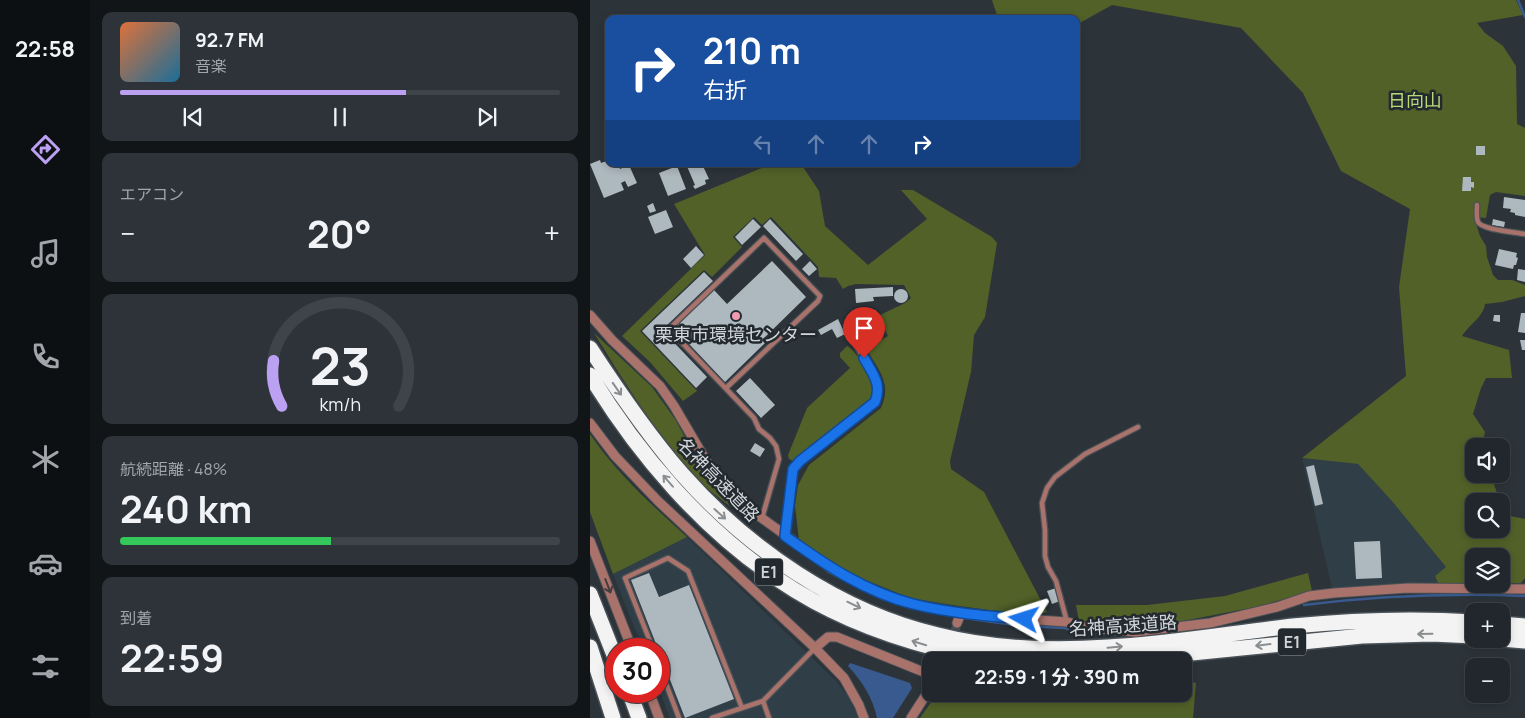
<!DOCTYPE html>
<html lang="ja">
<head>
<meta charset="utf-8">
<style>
  body { margin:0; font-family:Manrope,"Noto Sans JP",sans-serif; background:#2d3338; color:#f1f3f6; height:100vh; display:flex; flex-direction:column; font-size:19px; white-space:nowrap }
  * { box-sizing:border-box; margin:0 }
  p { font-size:16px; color:#a2a5a9 }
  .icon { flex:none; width:28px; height:28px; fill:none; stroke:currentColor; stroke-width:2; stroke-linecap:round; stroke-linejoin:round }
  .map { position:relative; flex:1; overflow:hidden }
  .details { display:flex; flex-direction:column; gap:12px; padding:12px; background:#121518; width:500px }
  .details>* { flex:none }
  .banner { position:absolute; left:15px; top:15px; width:475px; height:152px; border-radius:10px; box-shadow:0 2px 8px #0003,0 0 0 1px #3e4448; background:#1a4fa0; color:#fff; overflow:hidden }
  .controls { position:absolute; left:875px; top:438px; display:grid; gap:10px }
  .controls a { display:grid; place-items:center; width:45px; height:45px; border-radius:10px; background:#21272c; box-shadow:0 2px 8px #0003,0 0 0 1px #3e4448; font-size:25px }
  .speed { position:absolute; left:15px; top:638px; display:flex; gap:10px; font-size:25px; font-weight:700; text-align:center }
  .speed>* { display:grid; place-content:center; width:65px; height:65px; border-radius:50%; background:#21272c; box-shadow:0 2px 8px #0003,0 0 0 1px #3e4448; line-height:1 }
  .speed .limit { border:8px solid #d22; background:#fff; color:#111 }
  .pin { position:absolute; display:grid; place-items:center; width:42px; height:42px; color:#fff; margin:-51px -21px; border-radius:50% 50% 50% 0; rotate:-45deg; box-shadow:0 0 5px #0007 }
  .pin .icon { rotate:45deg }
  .me { position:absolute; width:55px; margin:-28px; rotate:276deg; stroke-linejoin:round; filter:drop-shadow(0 0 4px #0008) }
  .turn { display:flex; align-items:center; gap:18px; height:105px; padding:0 15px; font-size:22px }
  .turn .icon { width:65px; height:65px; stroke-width:2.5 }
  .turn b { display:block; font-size:35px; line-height:42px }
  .lanes { display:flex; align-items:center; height:48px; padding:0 15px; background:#0003; justify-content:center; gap:25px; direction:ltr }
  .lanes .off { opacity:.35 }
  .big { font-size:38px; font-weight:700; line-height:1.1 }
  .details .tile { flex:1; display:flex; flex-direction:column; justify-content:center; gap:8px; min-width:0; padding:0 18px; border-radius:10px; background:#2d3338 }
  .details .dial { align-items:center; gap:0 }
  .dial svg { height:130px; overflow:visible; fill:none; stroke:#3e4448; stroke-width:7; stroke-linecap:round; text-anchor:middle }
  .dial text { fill:#f1f3f6; stroke:none }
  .song { display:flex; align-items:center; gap:15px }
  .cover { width:60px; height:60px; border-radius:8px; background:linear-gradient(135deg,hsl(20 70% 55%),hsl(200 70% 35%)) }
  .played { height:5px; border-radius:2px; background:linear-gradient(90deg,#bca0f2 65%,#3e4448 65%) }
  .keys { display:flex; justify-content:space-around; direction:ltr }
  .heat { display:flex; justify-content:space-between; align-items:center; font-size:28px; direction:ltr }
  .charge { height:8px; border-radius:4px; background:linear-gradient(90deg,#34c759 48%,#3e4448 0) }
  .trip { position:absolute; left:332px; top:652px; width:270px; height:50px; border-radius:10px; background:#21272c; box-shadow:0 2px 8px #0003,0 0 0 1px #3e4448; font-weight:700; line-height:50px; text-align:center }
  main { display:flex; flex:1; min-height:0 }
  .menu { display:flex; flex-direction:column; width:90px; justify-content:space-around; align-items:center; background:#0d1012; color:#a2a5a9 }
  .menu .icon { width:35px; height:35px }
  .menu .on { color:#bca0f2 }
  .menu b { font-size:22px; color:#f1f3f6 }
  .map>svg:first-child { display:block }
  .built { fill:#303e48 }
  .green { fill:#516128 }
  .water { fill:#395a8f }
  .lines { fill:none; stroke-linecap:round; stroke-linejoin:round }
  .stream { stroke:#395a8f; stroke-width:2.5 }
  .building { fill:#aeb8bf }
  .street-tunnel { stroke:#454c52; stroke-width:9; stroke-dasharray:9 4.5; stroke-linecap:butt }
  .lane-casing { stroke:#4a5157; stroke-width:7 }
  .street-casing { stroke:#4a5157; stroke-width:11 }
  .highway-casing { stroke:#4a5157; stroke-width:18 }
  .lane { stroke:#a9736c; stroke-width:4.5 }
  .street { stroke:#a9736c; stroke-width:9 }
  .highway { stroke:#f3f3f3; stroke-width:15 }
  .oneway { stroke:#8a8e91 }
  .oneway2 { stroke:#443c3e }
  .route-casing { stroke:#114b97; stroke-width:12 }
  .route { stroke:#1a73e8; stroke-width:9 }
  .poi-dot { fill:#f29ab0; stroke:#222a2f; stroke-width:2 }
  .labels { text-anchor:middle; stroke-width:5; stroke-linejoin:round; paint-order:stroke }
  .shield { fill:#222a2f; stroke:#9ca2a6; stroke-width:1 }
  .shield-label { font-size:16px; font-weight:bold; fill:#d0d5d9 }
  .park-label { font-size:18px; fill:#bad778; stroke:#222a2f }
  .poi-label { font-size:18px; fill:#d0d5d9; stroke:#222a2f }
  .street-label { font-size:18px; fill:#d0d5d9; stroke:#222a2f }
</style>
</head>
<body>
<main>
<nav class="menu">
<b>22:58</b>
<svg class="icon on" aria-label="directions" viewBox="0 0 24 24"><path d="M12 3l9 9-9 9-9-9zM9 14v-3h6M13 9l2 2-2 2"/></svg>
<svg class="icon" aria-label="music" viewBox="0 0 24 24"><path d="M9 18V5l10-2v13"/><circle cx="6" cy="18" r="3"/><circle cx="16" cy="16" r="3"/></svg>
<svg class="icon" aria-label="phone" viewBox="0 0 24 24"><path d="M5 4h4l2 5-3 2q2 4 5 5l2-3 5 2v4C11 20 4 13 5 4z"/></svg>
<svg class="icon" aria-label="climate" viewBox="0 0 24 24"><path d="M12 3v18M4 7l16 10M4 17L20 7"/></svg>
<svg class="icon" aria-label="car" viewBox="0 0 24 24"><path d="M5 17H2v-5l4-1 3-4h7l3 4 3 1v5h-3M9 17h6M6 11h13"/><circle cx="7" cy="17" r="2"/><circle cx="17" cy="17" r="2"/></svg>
<svg class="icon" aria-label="filters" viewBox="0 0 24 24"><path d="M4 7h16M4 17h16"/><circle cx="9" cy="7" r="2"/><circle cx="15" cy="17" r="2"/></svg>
</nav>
<section class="details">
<div class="tile">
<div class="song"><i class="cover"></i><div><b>92.7 FM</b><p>音楽</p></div></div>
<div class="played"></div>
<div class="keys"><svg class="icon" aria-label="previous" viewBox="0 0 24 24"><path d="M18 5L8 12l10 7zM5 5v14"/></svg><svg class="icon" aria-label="pause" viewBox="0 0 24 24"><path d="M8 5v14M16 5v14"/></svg><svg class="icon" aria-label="next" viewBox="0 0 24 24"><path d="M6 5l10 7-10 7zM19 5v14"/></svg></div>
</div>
<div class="tile"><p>エアコン</p>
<div class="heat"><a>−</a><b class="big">20°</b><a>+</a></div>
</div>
<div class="tile dial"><svg viewBox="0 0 100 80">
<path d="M14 69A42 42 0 1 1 86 69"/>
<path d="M14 69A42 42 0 0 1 9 41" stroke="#bca0f2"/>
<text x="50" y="56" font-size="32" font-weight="700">23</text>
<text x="50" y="72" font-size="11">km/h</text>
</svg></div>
<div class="tile"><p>航続距離 · 48%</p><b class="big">240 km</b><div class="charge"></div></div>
<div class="tile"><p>到着</p><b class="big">22:59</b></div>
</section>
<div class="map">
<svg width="935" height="718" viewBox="0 0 935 718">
  <rect width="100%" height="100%" fill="#2c343a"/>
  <path class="built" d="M712,458L768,464L801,500L856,567L845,576L848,583H821L742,588Z
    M97,537L247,682L260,699L268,718H80L69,689V649H53L23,574Z"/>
  <path class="green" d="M402,0H926L933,15L887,23L895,33L913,46L926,66L927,124L935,128V196L906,192L900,195L896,218L884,217L890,236L896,246L897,257L903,275L908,280H922L935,285V296L912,302L895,304C894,316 879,325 872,336L919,350L922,378H896L891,388L883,414L895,432L892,446H884V474H895L897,481L902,479L910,501H884V529H911V504L915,515L935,519V578L931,583H911V556H884V583H848L845,576L856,567L801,500L768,464L712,458L816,376L809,287L820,209L751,171L713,93L651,28L522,5L486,25V19H411L407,15Z
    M181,164H211L229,191L235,226L278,265L337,219L311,190H323L402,237L407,243L395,317L384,335L381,372L360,461L361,469L394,492L457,612L445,616L369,606L320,598L268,577L239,561L209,540L205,506L208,485L219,465L291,408C302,383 289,371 277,350L279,347L298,336L288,316L315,303L321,298L314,285L266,284L258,286L253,289L246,278L229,277L228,267L181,217L172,225L164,217L143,237L152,247L122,277L114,270L50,331L107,391L93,401L60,362L32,336L115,255L84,204Z
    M4,333L62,387L85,419L108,461L126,486L143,503L141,507C128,497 114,487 103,474C65,431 34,382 4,333Z
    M257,346C266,350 281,376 284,386C285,388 284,391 285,394L281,399L203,461L199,459L198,455L217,408L260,368L250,357V353Z
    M0,434C27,474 62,505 97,537L23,574L0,512Z
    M718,573L722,591L666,607L582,623L533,627L513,626L489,621L486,605H557L635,596Z
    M594,680L606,683L603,718H330L347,694H594Z"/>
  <path class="water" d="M260,663L320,683L322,688L303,718H287C283,698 272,681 258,666Z"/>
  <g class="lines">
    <path class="stream" d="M928,0L935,17
      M714,605C787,596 861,593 935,596
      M374,618L431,626L475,628L487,632"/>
  </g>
  <path class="building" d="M168,14L171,19H160Z
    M886,146H895V155H886Z
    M10,160L11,163L19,160V164H28L30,169L39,165L47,183L38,187L35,181L31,183L34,190L14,198L0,164Z
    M96,164H112L119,179L115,180L116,184L105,189L103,186L105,185Z
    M87,166L96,189L78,196L69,173Z
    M873,177H881V182H884V188L881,187V191H872Z
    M914,197L935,200V217L925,215V213L920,212L921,209L913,208Z
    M63,203L66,211L60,213L57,206Z
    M76,210L83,227L65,234L58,217Z
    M163,219L171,227L152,245L145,237Z
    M180,219L213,254L206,261L173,226Z
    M903,219L915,222L914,227L902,225Z
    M106,246L114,255L101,268L93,259Z
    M909,249L927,253L926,257L928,258L926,265H924L923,269L905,265Z
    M182,261L216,297L172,340L175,343L135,382L84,328L124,290L137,304Z
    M220,261L227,269L219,276L212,269Z
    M928,269L935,270V282L927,280Z
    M114,272L123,281L72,330L117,377L106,388L52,331Z
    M303,287V296L283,297L284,301L266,303L265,289Z
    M304 296a7 7 0 1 1 14 0a7 7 0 1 1-14 0Z
    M286,310L287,324L293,337L282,343L267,315L270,314L269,312Z
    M931,313H935V333L928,332Z
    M904,315H910V322L903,321Z
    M248,319L255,334L247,338L242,329L231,335L228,330Z
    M930,340H935V350H932Z
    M160,378L185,405L171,418L146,391Z
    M165,443L175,449L170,457L160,451Z
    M724,465L733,504L725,506L716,467Z
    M790,541L792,578L766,579L764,542Z
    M59,573L69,597L99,585L144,699L95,718L41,580Z
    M466,588L470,601L462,604L457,591Z"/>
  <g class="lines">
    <path class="street-tunnel" d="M358,661L367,623"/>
    <g class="lane-casing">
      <path id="lane" d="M887,205C887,210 886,218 888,222C892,230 926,232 935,234
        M136,388L228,301L230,296L174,238L79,329L164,418L169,429L180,438L186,446L189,459L172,518
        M195,535L203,469L210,461L285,402L289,393L287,382L267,347
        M477,622L466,581L458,567L455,556V530L452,503L457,488L465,477L495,454L548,427
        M63,649L35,578L78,558L98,571L152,708
        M69,665L89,718
        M173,701L179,718
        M122,718L173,701L225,648"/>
    </g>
    <g class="street-casing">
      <path id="street" d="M0,315L22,340L70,386L84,406L121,469L155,506L242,569L294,595L323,604L371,613L434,619L477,622L502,628L545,632L620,623L687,607L719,596L744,593L818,588L935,589
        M0,423L25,456L68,501L225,648L254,678L269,705L274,718
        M0,541L42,649
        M367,623L371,613
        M225,648L238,637H247L341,675
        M59,691L69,718
        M321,718L341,687"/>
    </g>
    <g class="highway-casing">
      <path id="highway" d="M0,348C28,391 58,435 92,474C158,549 250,612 348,635C403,649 461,651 518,647C580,644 641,633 703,626C763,620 823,618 884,622
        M0,375C48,454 112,529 189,580C236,612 291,634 345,648C372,655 400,658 428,661
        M0,594L26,660
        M911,624L935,626
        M911,639L935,641
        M0,647L23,718
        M522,661L772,636L842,634L884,636
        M39,691L49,718"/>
    </g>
    <use href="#lane" class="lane"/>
    <use href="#street" class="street"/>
    <use href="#highway" class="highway"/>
  </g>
  <defs><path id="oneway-shaft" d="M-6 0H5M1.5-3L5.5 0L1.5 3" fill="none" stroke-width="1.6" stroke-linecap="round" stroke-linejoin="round" transform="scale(1.25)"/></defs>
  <g class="oneway">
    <use href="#oneway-shaft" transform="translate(27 389) rotate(55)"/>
    <use href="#oneway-shaft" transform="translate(78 481) rotate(-131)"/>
    <use href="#oneway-shaft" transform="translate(130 514) rotate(42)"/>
    <use href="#oneway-shaft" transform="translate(264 605) rotate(26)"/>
    <use href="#oneway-shaft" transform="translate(835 634) rotate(179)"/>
    <use href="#oneway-shaft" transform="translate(329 643) rotate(-163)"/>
    <use href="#oneway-shaft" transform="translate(673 645) rotate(173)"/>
    <use href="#oneway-shaft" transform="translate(525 647) rotate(-5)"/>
  </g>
  <use class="oneway2" href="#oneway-shaft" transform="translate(18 586) rotate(69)"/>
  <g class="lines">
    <g class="route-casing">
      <path id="route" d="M274,358C283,374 292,384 285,402L210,461L203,469L195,536C234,564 275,592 323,604C359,613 397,616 434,619"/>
    </g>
    <use href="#route" class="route"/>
  </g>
  <circle class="poi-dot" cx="146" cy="316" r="5"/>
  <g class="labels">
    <g class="shield">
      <rect x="165" y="558.5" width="28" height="27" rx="4"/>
      <rect x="688" y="628.5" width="28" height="27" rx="4"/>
    </g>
    <g class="shield-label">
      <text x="179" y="578">E1</text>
      <text x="702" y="648">E1</text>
    </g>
    <g class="park-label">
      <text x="825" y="107">日向山</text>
    </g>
    <g class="poi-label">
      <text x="146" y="341">栗東市環境センター</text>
    </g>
    <g class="street-label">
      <text transform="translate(128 480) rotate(46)" y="6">名神高速道路</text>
      <text transform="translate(533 626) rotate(-4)" y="6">名神高速道路</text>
    </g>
  </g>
</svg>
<div class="controls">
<a><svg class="icon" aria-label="sound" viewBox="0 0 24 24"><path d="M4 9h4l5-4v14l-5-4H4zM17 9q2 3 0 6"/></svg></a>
<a><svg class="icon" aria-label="search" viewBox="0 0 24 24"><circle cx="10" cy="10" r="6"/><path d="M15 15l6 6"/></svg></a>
<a><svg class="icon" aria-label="layers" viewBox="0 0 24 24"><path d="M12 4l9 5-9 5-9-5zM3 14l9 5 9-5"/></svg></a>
<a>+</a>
<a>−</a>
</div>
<div class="speed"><div class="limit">30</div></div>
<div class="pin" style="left:274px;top:358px;background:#d93025"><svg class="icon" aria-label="arrive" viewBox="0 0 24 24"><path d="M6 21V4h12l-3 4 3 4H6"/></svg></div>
<svg class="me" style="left:434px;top:619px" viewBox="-20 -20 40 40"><path d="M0-17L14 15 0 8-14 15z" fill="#1a73e8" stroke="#fff" stroke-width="4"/></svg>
<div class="trip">22:59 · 1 分 · 390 m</div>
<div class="banner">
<div class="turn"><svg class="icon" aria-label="right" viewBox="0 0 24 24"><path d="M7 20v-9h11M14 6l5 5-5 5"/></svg><div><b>210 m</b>右折</div></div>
<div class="lanes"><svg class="icon off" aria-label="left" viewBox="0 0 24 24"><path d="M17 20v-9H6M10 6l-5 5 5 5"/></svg><svg class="icon off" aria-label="ahead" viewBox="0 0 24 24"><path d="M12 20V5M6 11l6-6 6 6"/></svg><svg class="icon off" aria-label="ahead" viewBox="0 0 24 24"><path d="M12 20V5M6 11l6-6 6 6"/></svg><svg class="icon" aria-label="right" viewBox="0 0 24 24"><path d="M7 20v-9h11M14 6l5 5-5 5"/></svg></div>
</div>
</div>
</main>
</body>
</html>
